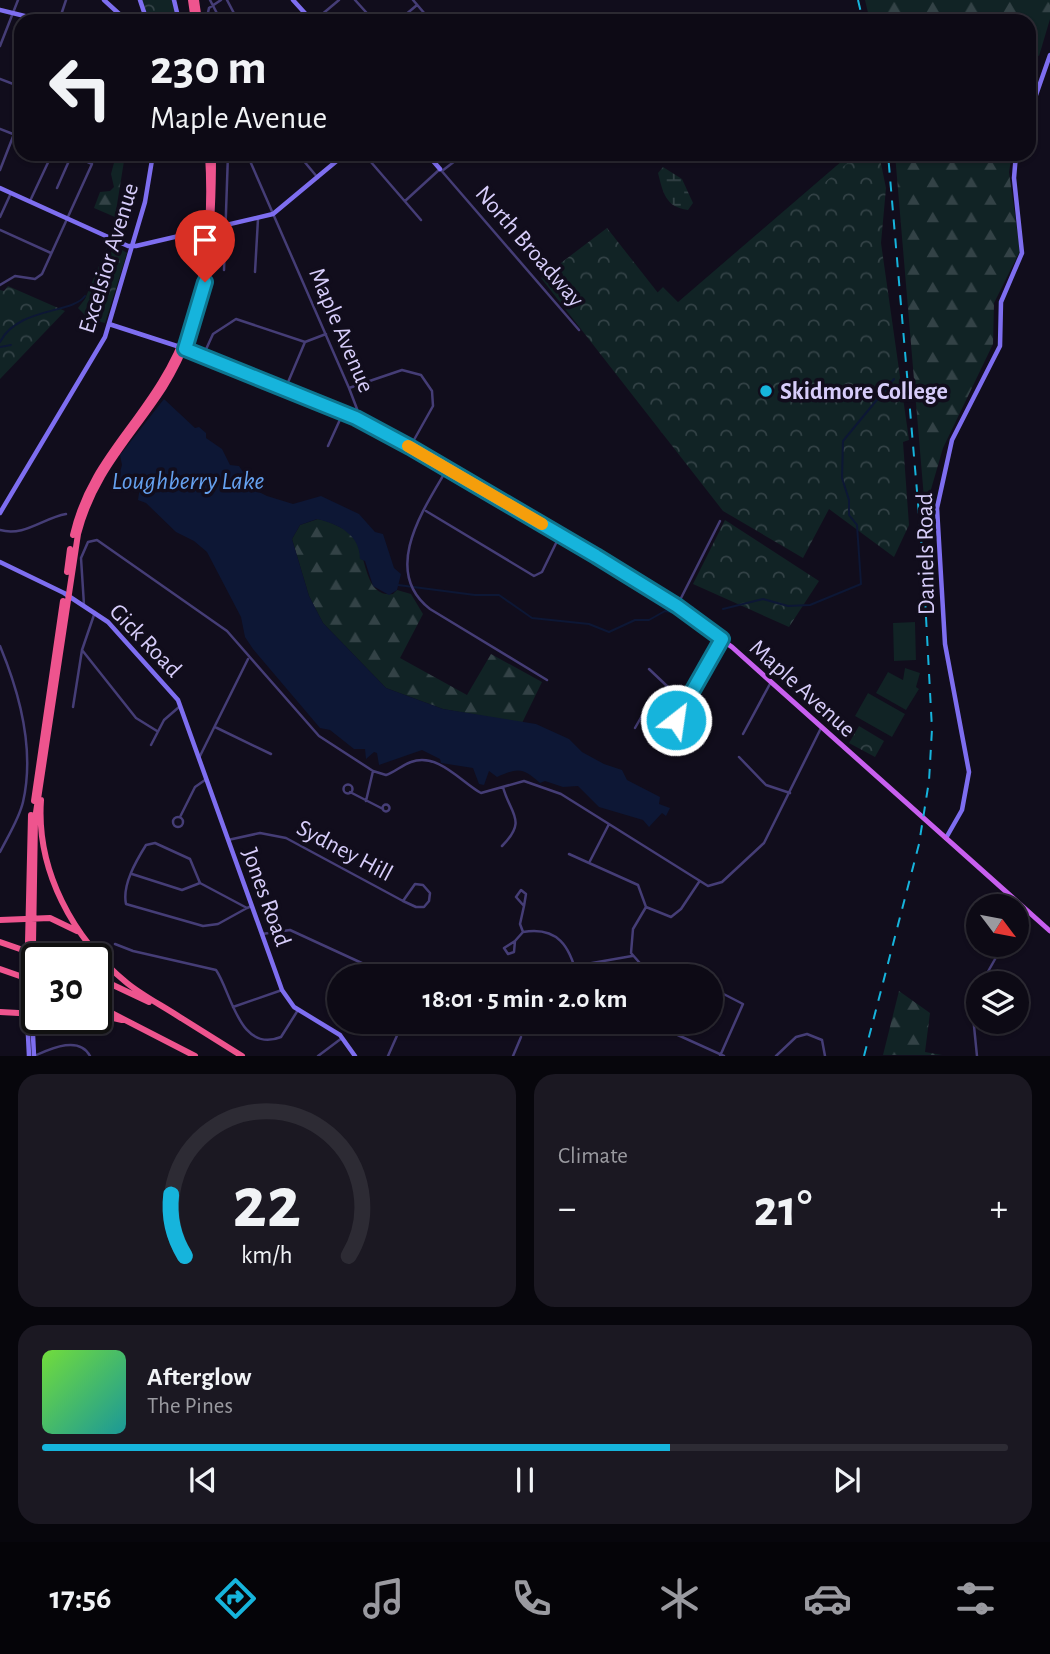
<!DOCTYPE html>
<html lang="en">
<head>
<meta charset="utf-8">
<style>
  body { margin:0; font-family:"Alegreya Sans",sans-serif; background:#1b1822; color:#f1f3f6; height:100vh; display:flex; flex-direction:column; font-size:26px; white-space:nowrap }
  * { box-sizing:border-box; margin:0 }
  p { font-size:23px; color:#9a9aa0 }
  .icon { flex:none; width:38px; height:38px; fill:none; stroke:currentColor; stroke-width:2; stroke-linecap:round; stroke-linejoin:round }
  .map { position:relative; height:1056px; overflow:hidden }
  .sheet { display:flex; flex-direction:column; gap:18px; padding:18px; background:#07060c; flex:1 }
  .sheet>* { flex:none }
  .hud { position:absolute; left:14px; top:14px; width:1022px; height:147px; border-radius:21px; box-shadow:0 2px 5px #0004,0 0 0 2px #2d2b34; background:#0d0a15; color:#f1f3f6; overflow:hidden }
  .needle { width:46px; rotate:122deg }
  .fabs { position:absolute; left:966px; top:894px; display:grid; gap:14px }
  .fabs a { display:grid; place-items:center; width:63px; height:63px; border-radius:50%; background:#0d0a15; box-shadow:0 2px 5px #0004,0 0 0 2px #2d2b34; font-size:35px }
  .speed { position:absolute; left:21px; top:943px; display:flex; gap:14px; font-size:35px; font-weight:700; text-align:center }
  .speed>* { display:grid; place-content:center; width:91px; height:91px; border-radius:50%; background:#0d0a15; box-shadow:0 2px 5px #0004,0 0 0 2px #2d2b34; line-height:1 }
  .speed .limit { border:4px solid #111; border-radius:10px; background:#fff; color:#111 }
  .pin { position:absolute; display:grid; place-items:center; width:60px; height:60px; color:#fff; margin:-72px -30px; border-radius:50% 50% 50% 0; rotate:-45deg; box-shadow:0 0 7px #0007 }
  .pin .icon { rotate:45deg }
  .me { position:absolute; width:77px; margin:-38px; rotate:30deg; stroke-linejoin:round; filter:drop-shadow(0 0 5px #0008) }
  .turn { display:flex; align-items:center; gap:24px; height:147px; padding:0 21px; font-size:32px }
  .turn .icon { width:91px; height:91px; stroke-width:2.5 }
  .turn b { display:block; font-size:49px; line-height:60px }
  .big { font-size:52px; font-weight:700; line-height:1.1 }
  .sheet .tile { flex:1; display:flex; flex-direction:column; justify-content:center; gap:10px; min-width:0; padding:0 24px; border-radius:21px; background:#1b1822 }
  .sheet .dial { align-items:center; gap:0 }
  .dial svg { height:182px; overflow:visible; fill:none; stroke:#2d2b34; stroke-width:7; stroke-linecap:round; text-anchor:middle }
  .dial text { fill:#f1f3f6; stroke:none }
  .song { display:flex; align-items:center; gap:21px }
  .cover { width:84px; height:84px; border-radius:10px; background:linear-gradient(135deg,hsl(100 70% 55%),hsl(180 70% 35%)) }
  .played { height:7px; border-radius:4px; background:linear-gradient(90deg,#16b4dc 65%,#2d2b34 65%) }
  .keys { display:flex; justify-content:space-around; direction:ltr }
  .heat { display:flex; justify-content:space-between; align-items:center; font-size:38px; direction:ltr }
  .sheet .tiles { flex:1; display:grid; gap:18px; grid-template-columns:1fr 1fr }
  .tile:last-child { grid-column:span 2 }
  .trip { position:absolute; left:327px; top:964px; width:396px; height:70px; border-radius:35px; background:#0d0a15; box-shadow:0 2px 5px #0004,0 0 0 2px #2d2b34; font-weight:700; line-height:70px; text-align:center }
  .tab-bar { display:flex; height:112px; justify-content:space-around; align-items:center; background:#050408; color:#9a9aa0 }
  .tab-bar .icon { width:49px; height:49px }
  .tab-bar .active { color:#16b4dc }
  .tab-bar b { font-size:32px; color:#f1f3f6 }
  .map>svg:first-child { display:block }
  .green { fill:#112325 }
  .forest { fill:url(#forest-firs) }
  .wetland { fill:url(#wetland-marsh) }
  .park { fill:url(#park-crowns) }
  .water { fill:#0d1735 }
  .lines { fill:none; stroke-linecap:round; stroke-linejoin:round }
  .stream { stroke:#0d1735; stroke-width:2 }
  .street { stroke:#453d76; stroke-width:2.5 }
  .secondary { stroke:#7e6ef0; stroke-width:4.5 }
  .primary { stroke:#c85fef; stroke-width:5 }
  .highway { stroke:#ee548e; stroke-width:6 }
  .rail { stroke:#16b4dc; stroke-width:2; stroke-dasharray:10 9; stroke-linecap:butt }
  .highway-bridge { stroke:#ee548e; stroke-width:6 }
  .route-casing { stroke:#0e758f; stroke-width:18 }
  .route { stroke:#16b4dc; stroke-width:12 }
  .slow { stroke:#f59e0b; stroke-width:12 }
  .poi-dot { fill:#16b4dc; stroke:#110d1c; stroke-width:2.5 }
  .labels { text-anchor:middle; stroke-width:7; stroke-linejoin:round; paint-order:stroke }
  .street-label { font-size:24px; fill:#d7cdfa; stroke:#110d1c }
  .poi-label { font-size:24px; font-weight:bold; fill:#d7cdfa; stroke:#110d1c; text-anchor:start }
  .water-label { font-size:26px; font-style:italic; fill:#65a1ef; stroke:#110d1c }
</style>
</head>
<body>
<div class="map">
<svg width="1050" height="1056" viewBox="0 0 1050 1056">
  <defs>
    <pattern id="forest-firs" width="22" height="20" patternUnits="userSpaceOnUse" patternTransform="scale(1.75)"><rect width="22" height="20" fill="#112325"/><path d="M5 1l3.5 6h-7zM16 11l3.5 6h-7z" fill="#334246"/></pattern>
    <pattern id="wetland-marsh" width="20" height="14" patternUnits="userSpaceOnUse" patternTransform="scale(1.75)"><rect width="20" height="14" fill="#112325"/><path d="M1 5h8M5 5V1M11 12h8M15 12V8" fill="none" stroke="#334246"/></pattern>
    <pattern id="park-crowns" width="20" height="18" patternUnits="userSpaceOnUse" patternTransform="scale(1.75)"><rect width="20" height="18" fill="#112325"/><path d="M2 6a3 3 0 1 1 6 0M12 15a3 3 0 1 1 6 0" fill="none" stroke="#334246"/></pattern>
  </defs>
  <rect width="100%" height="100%" fill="#110d1c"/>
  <path class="green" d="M850,154H856L858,158L672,314L655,295L663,287L678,302Z
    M915,622L916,660L894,661L893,623Z
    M905,668L920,673L916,687L919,689L906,710L876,693L888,672L903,680Z
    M868,693L905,714L892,737L855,716Z"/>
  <path class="forest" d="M865,0H1050V19L1039,56L1029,52V21H870Z
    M895,154H1012L1009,172L1020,251L994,303L993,344L943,448L925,510Z
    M115,159L124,161L115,217L94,208L100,192L110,191L114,187L111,174Z
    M318,519C328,521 345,528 352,535C368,551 362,598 393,594L397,590L411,594L423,614L400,658L467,695L491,654L542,682L522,723L443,709L386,688L323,623L309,596L292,539L300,525Z
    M899,991L930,1013L925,1052L942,1055H883Z"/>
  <path class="wetland" d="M663,167L682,179L693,203L688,210C665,207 663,192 658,173Z"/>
  <path class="park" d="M142,0H172L177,21L149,19Z
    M858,154H879L886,188L881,243L909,440L903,442L909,525L894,557L829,509L803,558L723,511L541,278L607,228L673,312Z
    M109,242L104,256L109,258L114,245L127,253L105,323L89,319L78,308L85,299Z
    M8,286L65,311L0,379V290L4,291Z
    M725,520L819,581L789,627L693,584Z
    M859,726L884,741L875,757L849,743Z"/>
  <path class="water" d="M164,399L195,428L199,427L206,433V438L222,449L230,465L239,466L255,490L267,496L293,504L321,496L359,514L375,532L383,534L394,568L401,574L397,590L389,595L373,586L365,561L360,559C360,535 339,524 317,519L300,525L292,539L309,596L323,623L386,688L443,709L536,724L569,739L582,752L604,764L622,770L627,780L660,797L659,804L670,808L666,816L662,813L649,827L643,820L599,807L578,786L563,787L545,781L540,783C523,768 519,767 497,777L489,771L484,785L479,784L473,768L441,763L440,759L422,750L379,765L377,753L374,752L366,759L365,749H354L330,730L320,728L253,649L245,637L241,617L207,552L194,541L176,532L146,503L138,500L140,487L118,479L122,465L120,455Z"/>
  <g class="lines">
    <path class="stream" d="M0,342C18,307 72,314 85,296
      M0,347L11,345
      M398,585L475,595H499L532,618L589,624L609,632L635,620H649L665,611L677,613
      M723,609L763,599L788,606L810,605L861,584L857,525L849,515V500L842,478L843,441L894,379
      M682,611L693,607"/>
    <path class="street" d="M210,0L221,21
      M227,0L237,19
      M355,0L374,21
      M413,0L431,21
      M59,21L66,0
      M206,21L209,8L221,0
      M314,21L339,0
      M398,21L417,5
      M0,46L18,0
      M0,79L21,87
      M0,129L13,134
      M247,154L349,388L357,409L356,418
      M298,154L318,178
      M364,154L421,220
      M0,170L21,116
      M442,171L464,154
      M57,188L72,154
      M30,201L52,154
      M405,201L440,169L579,330
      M0,217L11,193
      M0,230L51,253
      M224,270L228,154
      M255,272L258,219
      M0,285L15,276L35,279L42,274L92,164L71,154
      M203,356L213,334L236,319L305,342L326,334
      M286,387L305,342
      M349,388L402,370L421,375L432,391L433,406L410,447
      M328,446L343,413
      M447,469C423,510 381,571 430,609L547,680
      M426,511L534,576L542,572L559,537
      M0,530C24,537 43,518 66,514
      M84,605L81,558L88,542L97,540L227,631L319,736L373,771L386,775C395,772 402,765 411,762C438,752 461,782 481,793L524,781L561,794L708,886L722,882L764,843L821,728
      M677,606L720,521
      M0,646C20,694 35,750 23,802C19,819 8,836 0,852
      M82,650L136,718L157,731
      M649,669L686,704
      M73,707L82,650L95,612
      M215,727L271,754
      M635,728L647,707L666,720L676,721L722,639
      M743,734L771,682
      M151,745L164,720L179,707
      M200,756L248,659
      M739,757L766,785L790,793
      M343.5 789a4.5 4.5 0 1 1 9 0a4.5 4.5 0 1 1-9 0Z
      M350,792L383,809
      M366,801L373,771
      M382.5 808a3.5 3.5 0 1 1 7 0a3.5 3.5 0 1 1-7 0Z
      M180,817L195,787L205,780
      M173 822a5 5 0 1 1 10 0a5 5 0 1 1-10 0Z
      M228,840L260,833L286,838L403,901
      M502,846C528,820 510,814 503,787
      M569,854L638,885L646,907L633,929L631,953L646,970L687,976
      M590,861L609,824
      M132,874L182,890L200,883L190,859L155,843L146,845C136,861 122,885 126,904L203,926L218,924L247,908
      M200,883L247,908L252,906
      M415,884L423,885L430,893L429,901L424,907H416L403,901Z
      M521,890L526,894L524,906L516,897Z
      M646,907L671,917L681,909L699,882
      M1017,924L1027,910
      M523,932C558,926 570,947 577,976
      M523,932L520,924L524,906
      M262,934L290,930L390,976
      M515,941L514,952L508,954L504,948Z
      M515,941L523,932
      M115,944L133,951L216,970C231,991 239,1054 281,1037L298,1010
      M575,966L632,956
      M981,984L1003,945
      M710,987L743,1004L720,1056
      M233,1007L282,990
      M649,1022L724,1056
      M34,1056C50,1049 79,1035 90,1056
      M318,1056L342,1038
      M388,1056L403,1022
      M513,1056L521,1037
      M776,1056L796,1037L807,1034L822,1040L825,1056
      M977,1056L973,1016L978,990"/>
    <path class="secondary" d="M104,0L127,21
      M140,0L147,21
      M174,0L179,21
      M293,0L312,21
      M0,10L45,21
      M1029,115L1050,55
      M427,154L440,169
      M0,188L128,246H136L273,214L345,154
      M109,324L180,347
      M0,513L105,337L145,202L153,154
      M0,562L64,593L108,622L178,700L282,990L294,1007L340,1035L355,1056
      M946,838L962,810L969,772L945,644L937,508L952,440L1000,346L1001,302L1022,253L1014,178L1016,154
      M27,1014L29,1056
      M32,1014L34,1056"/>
    <path class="primary" d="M180,347L356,418L410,447L641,584L732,647L1050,931"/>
    <path class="highway" d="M191,0L194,21
      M196,0L199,21
      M73,535C88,470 128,436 161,382C203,315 213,232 208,154
      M67,572L70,549
      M41,800C36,870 73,939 127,983C143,996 163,1006 181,1018
      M34,801L63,601
      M0,920L50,918L77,931
      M0,942L49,959
      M28,942L31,815
      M33,944L35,819L78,534C94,472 131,438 164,387C209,315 213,236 213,154
      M0,969L37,982
      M96,977L149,1002
      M96,1005L195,1056
      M0,1012L37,1014
      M27,1014V988
      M32,1014V989
      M96,1014L122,1020
      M178,1016L242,1056"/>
    <path class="rail" d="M858,0L863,21
      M864,1056L919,844L929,781L932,729L923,561L888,154"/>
    <path class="highway-bridge" d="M28,960V942
      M33,962V944
      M27,988L28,969
      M32,989V971"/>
  </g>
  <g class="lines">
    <g class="route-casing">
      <path id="route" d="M205,282L185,349L356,418L410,447L596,556L677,606L722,639L676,720"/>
    </g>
    <use href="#route" class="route"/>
    <path class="slow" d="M408,446L542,524"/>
  </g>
  <circle class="poi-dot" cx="766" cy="391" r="7"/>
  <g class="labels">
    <g class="street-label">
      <text transform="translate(530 246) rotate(49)" y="8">North Broadway</text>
      <text transform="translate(108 258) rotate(-73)" y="8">Excelsior Avenue</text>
      <text transform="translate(342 330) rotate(67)" y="8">Maple Avenue</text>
      <text transform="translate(925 554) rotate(-91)" y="8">Daniels Road</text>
      <text transform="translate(146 640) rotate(46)" y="8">Gick Road</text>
      <text transform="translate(803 688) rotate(42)" y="8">Maple Avenue</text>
      <text transform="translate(345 850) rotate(28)" y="8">Sydney Hill</text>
      <text transform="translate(267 897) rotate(70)" y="8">Jones Road</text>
    </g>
    <g class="poi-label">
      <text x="780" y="399">Skidmore College</text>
    </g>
    <g class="water-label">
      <text x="188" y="489">Loughberry Lake</text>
    </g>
  </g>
</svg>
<div class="fabs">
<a><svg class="needle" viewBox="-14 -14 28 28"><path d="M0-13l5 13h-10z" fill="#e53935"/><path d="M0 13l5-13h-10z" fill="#9a9aa0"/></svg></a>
<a><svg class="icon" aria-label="layers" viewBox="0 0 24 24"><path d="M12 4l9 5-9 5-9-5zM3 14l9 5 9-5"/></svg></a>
</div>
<div class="speed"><div class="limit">30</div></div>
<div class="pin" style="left:205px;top:282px;background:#d93025"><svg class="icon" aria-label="arrive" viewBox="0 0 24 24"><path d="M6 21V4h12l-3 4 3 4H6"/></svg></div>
<svg class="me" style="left:676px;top:720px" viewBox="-20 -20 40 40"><circle r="17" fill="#16b4dc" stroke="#fff" stroke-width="3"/><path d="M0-11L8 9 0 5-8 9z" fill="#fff"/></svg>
<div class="trip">18:01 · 5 min · 2.0 km</div>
<div class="hud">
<div class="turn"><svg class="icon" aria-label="left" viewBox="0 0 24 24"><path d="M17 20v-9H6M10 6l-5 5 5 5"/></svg><div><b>230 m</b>Maple Avenue</div></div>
</div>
</div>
<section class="sheet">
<div class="tiles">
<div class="tile dial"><svg viewBox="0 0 100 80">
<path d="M14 69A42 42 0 1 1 86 69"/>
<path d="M14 69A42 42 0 0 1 8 42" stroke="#16b4dc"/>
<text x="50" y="56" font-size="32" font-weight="700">22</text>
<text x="50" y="72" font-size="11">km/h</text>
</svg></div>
<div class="tile"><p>Climate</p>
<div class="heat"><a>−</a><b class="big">21°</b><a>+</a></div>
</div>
<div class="tile">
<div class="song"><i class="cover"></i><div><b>Afterglow</b><p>The Pines</p></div></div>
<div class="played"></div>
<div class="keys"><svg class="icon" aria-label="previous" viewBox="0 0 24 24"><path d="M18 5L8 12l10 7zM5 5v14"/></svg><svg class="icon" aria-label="pause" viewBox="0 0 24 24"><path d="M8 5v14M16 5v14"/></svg><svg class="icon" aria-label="next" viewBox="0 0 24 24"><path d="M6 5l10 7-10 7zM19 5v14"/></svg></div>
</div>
</div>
</section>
<nav class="tab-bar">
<b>17:56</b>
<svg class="icon active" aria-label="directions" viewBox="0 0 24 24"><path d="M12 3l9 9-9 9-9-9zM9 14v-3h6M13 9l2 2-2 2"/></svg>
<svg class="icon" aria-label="music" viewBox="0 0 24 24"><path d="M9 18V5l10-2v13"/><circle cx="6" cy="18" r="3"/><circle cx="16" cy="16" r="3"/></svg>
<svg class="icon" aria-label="phone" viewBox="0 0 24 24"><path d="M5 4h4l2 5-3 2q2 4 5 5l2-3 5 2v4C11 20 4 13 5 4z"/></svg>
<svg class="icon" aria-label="climate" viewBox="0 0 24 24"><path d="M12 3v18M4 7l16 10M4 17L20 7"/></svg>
<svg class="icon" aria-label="car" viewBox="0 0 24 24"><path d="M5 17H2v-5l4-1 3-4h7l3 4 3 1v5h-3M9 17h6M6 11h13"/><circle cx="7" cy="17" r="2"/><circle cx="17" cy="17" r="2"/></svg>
<svg class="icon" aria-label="filters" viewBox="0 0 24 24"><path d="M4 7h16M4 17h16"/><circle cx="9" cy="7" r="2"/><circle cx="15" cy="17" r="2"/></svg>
</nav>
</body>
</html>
